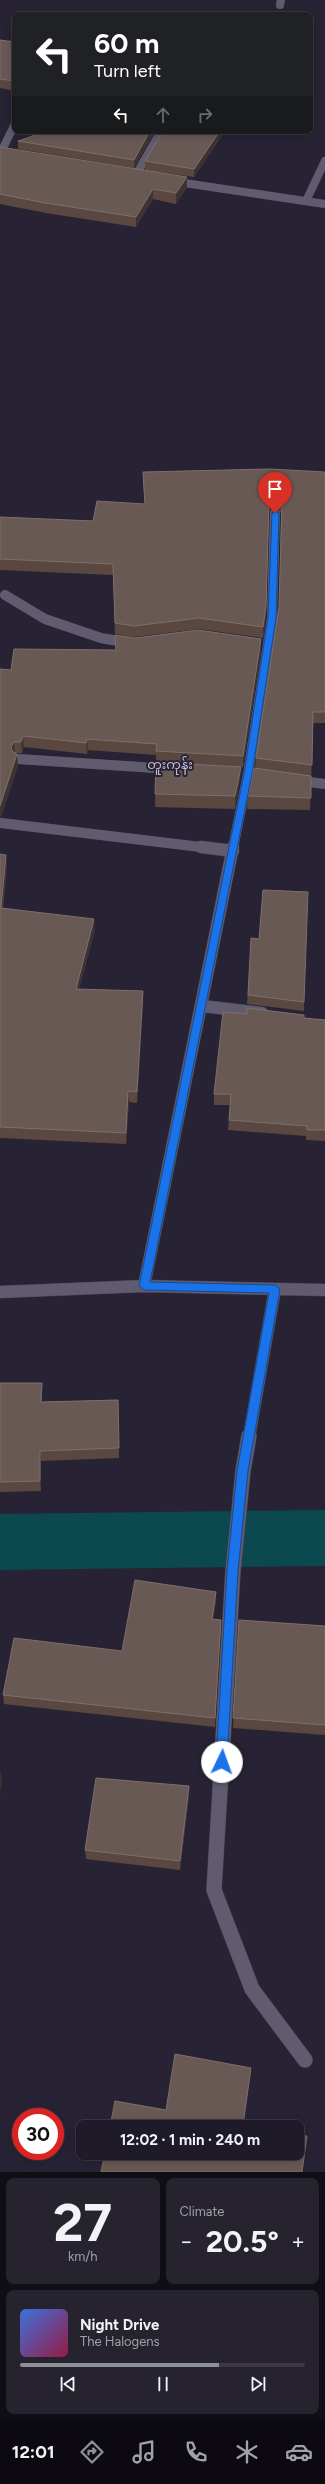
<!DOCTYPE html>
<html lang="en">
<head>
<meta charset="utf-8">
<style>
  body { margin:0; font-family:Figtree,"Noto Sans Myanmar",sans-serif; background:#26232f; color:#f1f3f6; height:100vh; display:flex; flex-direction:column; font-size:15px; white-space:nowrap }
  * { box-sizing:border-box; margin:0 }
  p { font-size:13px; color:#a1a1a7 }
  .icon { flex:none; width:22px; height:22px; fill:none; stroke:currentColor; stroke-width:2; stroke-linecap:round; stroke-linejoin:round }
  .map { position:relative; height:2172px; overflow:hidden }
  .side { display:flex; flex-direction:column; gap:6px; padding:6px; background:#100e15; flex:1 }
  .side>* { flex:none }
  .top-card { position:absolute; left:12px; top:12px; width:301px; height:122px; border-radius:8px; box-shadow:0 2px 10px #0003,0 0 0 1px #3c3844; background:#202124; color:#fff; overflow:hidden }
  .speed { position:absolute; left:12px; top:2108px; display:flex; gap:8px; font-size:20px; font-weight:700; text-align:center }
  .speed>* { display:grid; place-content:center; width:52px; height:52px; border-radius:50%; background:#1e1a27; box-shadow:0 2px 10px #0003,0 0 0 1px #3c3844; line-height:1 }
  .speed .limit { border:6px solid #d22; background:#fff; color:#111 }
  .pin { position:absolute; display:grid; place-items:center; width:34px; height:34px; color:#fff; margin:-41px -17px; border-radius:50% 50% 50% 0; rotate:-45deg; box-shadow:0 0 4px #0007 }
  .pin .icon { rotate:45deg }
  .me { position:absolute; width:44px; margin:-22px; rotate:3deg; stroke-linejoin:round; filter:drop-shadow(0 0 3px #0008) }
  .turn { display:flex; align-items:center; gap:14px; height:84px; padding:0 16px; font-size:18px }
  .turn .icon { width:52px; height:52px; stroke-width:2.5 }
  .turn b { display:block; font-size:28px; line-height:34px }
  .lanes { display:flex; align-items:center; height:38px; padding:0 16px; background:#0003; justify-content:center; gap:20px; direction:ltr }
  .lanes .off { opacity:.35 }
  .big { font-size:30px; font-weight:700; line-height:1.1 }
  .side .widget { flex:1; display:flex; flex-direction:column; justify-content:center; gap:6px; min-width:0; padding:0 14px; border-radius:8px; background:#26232f }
  .side .dial { align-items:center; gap:0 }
  .dial b { font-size:52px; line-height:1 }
  .song { display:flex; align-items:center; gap:12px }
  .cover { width:48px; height:48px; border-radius:6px; background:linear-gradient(135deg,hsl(220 70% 55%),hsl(340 70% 35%)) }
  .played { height:4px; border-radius:2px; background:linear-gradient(90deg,#8c9099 70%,#3c3844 70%) }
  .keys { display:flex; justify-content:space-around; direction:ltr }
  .heat { display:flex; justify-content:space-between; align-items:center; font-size:22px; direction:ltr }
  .side .tiles { flex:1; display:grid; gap:6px; grid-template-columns:1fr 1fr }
  .widget:last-child { grid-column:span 2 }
  .trip { position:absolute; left:76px; top:2120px; width:228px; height:40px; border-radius:8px; background:#1e1a27; box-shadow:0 2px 10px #0003,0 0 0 1px #3c3844; font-weight:700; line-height:40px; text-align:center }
  .dock { display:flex; height:64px; justify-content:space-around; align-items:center; background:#0c0a10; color:#a1a1a7 }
  .dock .icon { width:28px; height:28px }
  .dock .on { color:#8c9099 }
  .dock b { font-size:18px; color:#f1f3f6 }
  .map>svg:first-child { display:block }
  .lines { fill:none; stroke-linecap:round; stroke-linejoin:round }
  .canal { fill:#0b484f; fill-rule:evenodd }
  .minor-far3-casing { stroke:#45414f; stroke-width:8 }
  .minor-far2-casing { stroke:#45414f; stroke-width:10 }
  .minor-far1-casing { stroke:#45414f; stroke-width:13 }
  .minor-casing { stroke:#45414f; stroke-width:16 }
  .minor-far3 { stroke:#605b6e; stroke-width:8 }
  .minor-far2 { stroke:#605b6e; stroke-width:10 }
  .minor-far1 { stroke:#605b6e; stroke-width:12 }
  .minor { stroke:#605b6e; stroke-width:15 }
  .wall { fill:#5a4840 }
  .shaded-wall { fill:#3f3233 }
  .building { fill:#695954; stroke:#7e6f6d }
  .route { fill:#1a73e8; stroke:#114b97 }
  .labels { text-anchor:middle; stroke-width:4; stroke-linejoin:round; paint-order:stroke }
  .quarter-label { font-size:13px; fill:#c4bed4; stroke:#282334 }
</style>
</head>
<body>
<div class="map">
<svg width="325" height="2172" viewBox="0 0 325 2172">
  <rect width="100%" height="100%" fill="#282334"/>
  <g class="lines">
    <path class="canal" d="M325,1510V1566L0,1570V1514Z"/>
    <g class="minor-far3-casing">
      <path id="minor-far3" d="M280,5L281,0
        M1,152L15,124
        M136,175L161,131
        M171,181L325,204
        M306,201L325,161"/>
    </g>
    <g class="minor-far2-casing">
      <path id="minor-far2" d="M5,595L45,619L101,638L130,643
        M18,759L171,769
        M294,780L325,784
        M1,823L209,848
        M233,848L248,774L272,618L275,513"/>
    </g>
    <g class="minor-far1-casing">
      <path id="minor-far1" d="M201,847L233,851
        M202,1006L262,1013
        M144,1286L233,847
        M0,1292L144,1286L325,1290
        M249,1437L275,1289"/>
    </g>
    <g class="minor-casing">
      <path id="minor" d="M249,1436L243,1471L233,1571L214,1890L252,1989L305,2060"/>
    </g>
    <use href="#minor-far3" class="minor-far3"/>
    <use href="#minor-far2" class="minor-far2"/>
    <use href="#minor-far1" class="minor-far1"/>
    <use href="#minor" class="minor"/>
  </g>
  <path class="wall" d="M0,40L15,42V91L0,88Z
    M155,131L134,168L18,149V141Z
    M225,131L194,177L145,170V161Z
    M0,147L187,187L176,204L153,199L136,227L46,213L0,204Z
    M143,472H325V723H313L310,810L247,809L248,796L255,769L256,758L279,609L281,513L278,508H272L269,513L266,617L263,638L199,629L134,637L115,634L113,575L0,570V517L93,521L145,504L143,483Z
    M135,638L261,650L243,767H241L240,780L235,809L155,807L156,755L88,750L87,754L24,747L22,753H16L18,765L1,817L11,670L116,650Z
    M0,854L7,866L3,908L95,930L79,989L143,1002L137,1103L129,1102L126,1144L0,1138Z
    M251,938L304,1002V1011L247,1004Z
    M304,1018L325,1020V1141L306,1140V1136L228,1130L230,1105H214V1094Z
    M0,1383H42V1402L118,1400L119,1458L41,1461V1491L0,1492Z
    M216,1592V1601L213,1620H221L215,1727L4,1704L3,1695L122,1651Z
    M239,1620L325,1626V1735L233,1728Z
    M189,1786V1796L180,1870L86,1859L85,1850Z"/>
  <path class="shaded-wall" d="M150,131H155L134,168V160Z
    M220,131H225L194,177V169Z
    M187,177V187L176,204V193Z
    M153,189V199L136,227V217Z
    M272,497V508L269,513V502Z
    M266,606V617L263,638V627Z
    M261,639V650L243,767V756Z
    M23,736L24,747L22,753L21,742Z
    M87,739L88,750L87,754L86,743Z
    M14,742L15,754L12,758L11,747Z
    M17,754L18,765L1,817L0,818V806Z
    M241,767L240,780L235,809V796Z
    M6,855L7,866L1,919V908Z
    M94,919L95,930L76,1000V989Z
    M143,991V1002L137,1103V1092Z
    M128,1091L129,1102L126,1144V1133Z
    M42,1383V1413L41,1402Z
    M40,1451L41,1461V1491L40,1481Z
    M216,1592V1601L211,1629L212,1619Z
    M0,1769L2,1779L0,1793Z
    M189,1786V1796L180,1870V1861Z"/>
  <path class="building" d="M0,40L15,42V81L0,79Z
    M47,131H150L134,160L18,141Z
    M163,131H220L194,169L145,161Z
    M0,147L187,177L176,193L153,189L136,217L45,203L0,194Z
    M270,469L325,472V712H313L312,765L256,758L279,607L282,502L278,497H272L269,502L266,606L263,627L199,618L134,626L115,623L113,564L0,559V517L93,521L97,501L145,504L143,472Z
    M198,630L261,639L243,756L156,751L157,744L87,739L86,743L23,736L21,742H14L11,747L12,751L17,754L0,806V669L11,670L14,649L116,650L115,635L135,638Z
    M156,762L241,767L235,796L155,794Z
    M254,768L311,776V798L248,796Z
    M0,854L6,855L1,908L94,919L76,989L143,991L137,1092L128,1091L126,1133L0,1127Z
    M263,890L308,892L304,1002L248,995L251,938L259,939Z
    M247,1008L304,1015V1018L325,1020V1130H307V1126L229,1120L231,1094H214L223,1012L247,1014Z
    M0,1383H42L41,1402L118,1400L119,1448L40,1451V1481L0,1482Z
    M135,1580L216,1592L212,1619L221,1620L215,1718L3,1695L14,1638L122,1651Z
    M239,1620L325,1626V1725L233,1718Z
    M96,1778L189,1786L180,1861L85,1850Z
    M175,2054L251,2068L243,2125L255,2127H110L115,2101L166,2110Z
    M297,2135L307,2136L302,2172H101L105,2153H297Z"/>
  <path class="route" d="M275,511L279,513L276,618L252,774L150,1282L275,1285L280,1289L248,1471L238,1571L227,1762L222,1768L216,1762L227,1571L237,1471L269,1293L144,1290L139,1286L244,774L268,618L272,513Z"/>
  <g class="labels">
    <g class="quarter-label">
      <text x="170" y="769">တူးကုန်း</text>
    </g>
  </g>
</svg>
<div class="speed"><div class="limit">30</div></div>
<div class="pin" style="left:275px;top:513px;background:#d93025"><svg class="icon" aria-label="arrive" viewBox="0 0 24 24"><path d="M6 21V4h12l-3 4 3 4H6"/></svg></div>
<svg class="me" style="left:222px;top:1762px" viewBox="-20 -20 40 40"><circle r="19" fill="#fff"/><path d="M0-13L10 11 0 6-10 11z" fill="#1a73e8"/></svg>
<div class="trip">12:02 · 1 min · 240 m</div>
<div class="top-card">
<div class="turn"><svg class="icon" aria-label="left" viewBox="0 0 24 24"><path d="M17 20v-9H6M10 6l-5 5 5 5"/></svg><div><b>60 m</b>Turn left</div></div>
<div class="lanes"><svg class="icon" aria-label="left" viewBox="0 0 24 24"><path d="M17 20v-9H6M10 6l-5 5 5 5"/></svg><svg class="icon off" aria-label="ahead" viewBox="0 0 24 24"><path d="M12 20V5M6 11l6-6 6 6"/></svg><svg class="icon off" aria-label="right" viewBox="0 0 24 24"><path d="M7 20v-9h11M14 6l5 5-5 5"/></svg></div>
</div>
</div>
<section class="side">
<div class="tiles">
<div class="widget dial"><b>27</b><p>km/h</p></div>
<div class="widget"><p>Climate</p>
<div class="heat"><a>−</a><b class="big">20.5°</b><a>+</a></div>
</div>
<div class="widget">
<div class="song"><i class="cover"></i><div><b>Night Drive</b><p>The Halogens</p></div></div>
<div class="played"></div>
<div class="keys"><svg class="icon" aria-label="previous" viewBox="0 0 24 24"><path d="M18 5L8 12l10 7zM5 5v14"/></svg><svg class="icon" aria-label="pause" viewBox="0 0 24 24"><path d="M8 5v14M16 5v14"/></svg><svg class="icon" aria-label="next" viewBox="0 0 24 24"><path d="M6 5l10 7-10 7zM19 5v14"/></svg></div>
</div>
</div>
</section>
<nav class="dock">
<b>12:01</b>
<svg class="icon on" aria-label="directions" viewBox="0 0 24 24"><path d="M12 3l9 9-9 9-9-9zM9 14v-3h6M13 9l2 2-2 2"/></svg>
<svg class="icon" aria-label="music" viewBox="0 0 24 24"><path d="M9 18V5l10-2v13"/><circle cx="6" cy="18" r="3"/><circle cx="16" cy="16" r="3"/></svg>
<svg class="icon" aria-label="phone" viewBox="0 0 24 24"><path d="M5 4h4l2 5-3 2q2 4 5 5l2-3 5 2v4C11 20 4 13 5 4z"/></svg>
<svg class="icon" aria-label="climate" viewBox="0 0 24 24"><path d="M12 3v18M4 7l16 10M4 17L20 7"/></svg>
<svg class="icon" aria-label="car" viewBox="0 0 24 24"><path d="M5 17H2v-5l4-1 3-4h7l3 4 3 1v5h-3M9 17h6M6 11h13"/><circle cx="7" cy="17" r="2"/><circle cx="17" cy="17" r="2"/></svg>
</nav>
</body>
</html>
